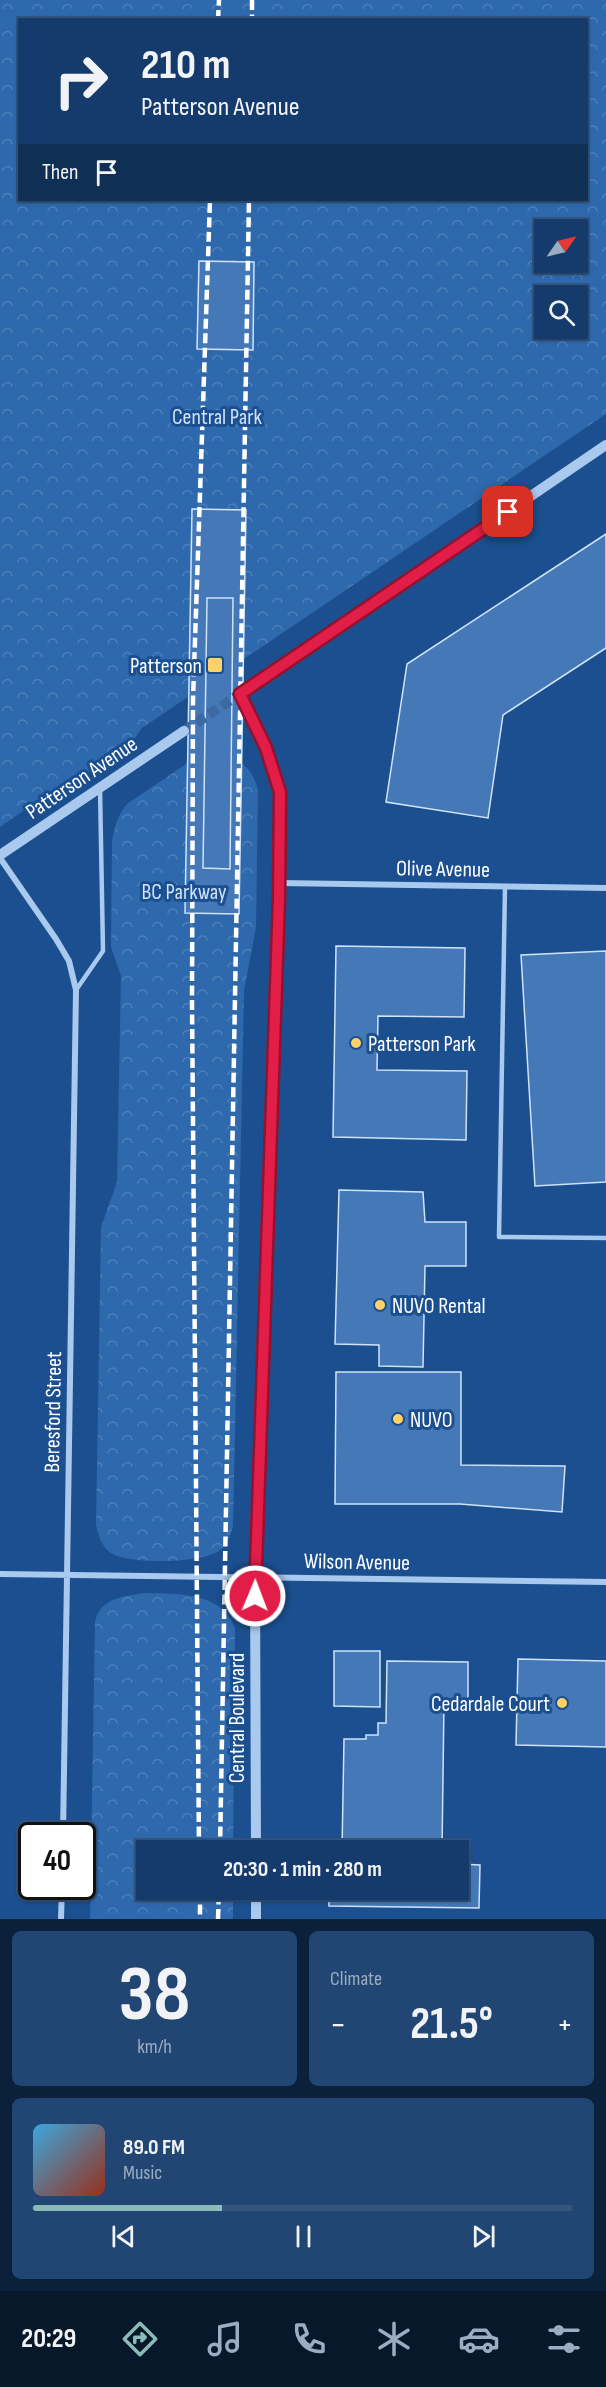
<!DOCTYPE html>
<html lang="en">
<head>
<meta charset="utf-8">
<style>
  body { margin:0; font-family:"Sofia Sans Condensed",sans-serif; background:#214673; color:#f1f3f6; height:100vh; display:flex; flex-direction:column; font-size:22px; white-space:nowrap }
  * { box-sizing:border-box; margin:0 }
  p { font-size:20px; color:#9dadc1 }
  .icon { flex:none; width:33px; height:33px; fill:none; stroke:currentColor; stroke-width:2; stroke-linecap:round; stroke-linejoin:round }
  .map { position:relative; height:1919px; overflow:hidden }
  .panel { display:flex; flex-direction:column; gap:12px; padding:12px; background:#0b203b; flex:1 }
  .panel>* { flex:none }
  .guide { position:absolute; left:18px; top:18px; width:570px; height:183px; border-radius:0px; box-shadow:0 2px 4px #0004,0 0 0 2px #33557e; background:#143b6b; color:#f1f3f6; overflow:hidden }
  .needle { width:39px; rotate:56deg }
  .controls { position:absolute; left:534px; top:219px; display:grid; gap:12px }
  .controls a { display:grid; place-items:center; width:54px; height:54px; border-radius:0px; background:#143b6b; box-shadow:0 2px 4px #0004,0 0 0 2px #33557e; font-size:30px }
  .speed { position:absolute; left:18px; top:1822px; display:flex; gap:12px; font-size:30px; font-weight:700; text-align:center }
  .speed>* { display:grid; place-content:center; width:78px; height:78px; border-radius:50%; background:#143b6b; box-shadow:0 2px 4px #0004,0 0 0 2px #33557e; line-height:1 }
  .speed .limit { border:3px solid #111; border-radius:9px; background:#fff; color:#111 }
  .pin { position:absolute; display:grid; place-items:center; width:51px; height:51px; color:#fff; margin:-26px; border-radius:12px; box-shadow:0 3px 9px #0006 }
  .me { position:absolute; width:66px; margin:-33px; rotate:1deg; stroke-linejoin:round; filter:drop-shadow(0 0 4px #0008) }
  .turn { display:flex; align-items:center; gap:21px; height:126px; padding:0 24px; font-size:27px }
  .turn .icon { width:78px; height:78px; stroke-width:2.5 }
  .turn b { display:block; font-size:42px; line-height:51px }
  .then { display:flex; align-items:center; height:57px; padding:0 24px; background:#0003; gap:12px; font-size:22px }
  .big { font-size:45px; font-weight:700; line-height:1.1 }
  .panel .card { flex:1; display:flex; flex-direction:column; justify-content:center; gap:9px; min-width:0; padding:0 21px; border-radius:9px; background:#214673 }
  .panel .dial { align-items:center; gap:0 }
  .dial b { font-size:78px; line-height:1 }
  .song { display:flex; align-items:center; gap:18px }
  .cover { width:72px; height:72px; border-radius:9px; background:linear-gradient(135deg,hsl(200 70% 55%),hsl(10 70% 35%)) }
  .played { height:6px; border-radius:3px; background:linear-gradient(90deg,#8bbbb9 35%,#33557e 35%) }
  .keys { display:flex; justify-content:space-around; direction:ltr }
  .heat { display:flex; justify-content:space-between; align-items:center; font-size:33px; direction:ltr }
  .panel .tiles { flex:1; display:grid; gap:12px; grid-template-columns:1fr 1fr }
  .card:last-child { grid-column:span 2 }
  .trip { position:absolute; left:136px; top:1840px; width:333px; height:60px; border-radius:0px; background:#143b6b; box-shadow:0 2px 4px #0004,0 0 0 2px #33557e; font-weight:700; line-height:60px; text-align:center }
  .tabs { display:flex; height:96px; justify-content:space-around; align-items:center; background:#08182b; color:#9dadc1 }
  .tabs .icon { width:42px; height:42px }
  .tabs .active { color:#8bbbb9 }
  .tabs b { font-size:27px; color:#f1f3f6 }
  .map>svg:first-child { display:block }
  .park { fill:url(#park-crowns); fill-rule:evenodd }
  .building { fill:#4478b7; stroke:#cfe3fa; stroke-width:1.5 }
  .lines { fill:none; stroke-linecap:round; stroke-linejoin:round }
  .tertiary-tunnel { stroke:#3d69a0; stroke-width:10; stroke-dasharray:10 5; stroke-linecap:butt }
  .service { stroke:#a9c9ee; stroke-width:4.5 }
  .minor { stroke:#a9c9ee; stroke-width:6 }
  .tertiary { stroke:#a9c9ee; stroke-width:10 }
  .rail { stroke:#fff; stroke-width:4.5; stroke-dasharray:10 4.5; stroke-linecap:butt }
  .route-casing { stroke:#92132f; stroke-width:15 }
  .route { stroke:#e11d48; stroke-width:10 }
  .poi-dot { fill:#ffd166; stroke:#1b4f8f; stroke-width:2 }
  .labels { text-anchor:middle; stroke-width:6; stroke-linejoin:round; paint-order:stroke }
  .park-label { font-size:22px; fill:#cfe3fa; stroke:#1b4f8f }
  .poi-label { font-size:22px; fill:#fff; stroke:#1b4f8f; text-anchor:start }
  .street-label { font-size:22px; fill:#fff; stroke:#1b4f8f }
</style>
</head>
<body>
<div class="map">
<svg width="606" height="1919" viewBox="0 0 606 1919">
  <defs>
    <pattern id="park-crowns" width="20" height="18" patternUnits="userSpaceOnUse" patternTransform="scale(1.5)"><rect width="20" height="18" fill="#2e69ad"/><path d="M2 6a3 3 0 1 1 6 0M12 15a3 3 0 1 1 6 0" fill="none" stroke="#4d80b9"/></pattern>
  </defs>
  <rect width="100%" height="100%" fill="#1b4f8f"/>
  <path class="park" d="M0,0H606V414L142,728L133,741L109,759L88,773L73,776L0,827ZM20,20H586V200H20ZM544,230H578V262H544ZM544,296H578V328H544Z
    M201,754C229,759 249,756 258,790L256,927L244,991L233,1527C230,1536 227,1545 219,1551C201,1563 130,1565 111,1553C102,1547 98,1535 96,1525L101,1227L117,1182L121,976L111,947L112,841C115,826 117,816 127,804Z
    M144,1593C177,1594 221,1591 235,1628L233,1851H147V1890H233V1919H90L95,1622C101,1597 123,1597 144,1593Z"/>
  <path class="building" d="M199,261L254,262L253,350L197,349Z
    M192,509L246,510L239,914L185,913Z
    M606,534V648L503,715L488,818L386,802L407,664Z
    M207,598H233L230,869L203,868Z
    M336,946L465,948L464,1017L378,1016L377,1070L467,1071L466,1140L333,1137Z
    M606,951V1182L535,1186L521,955Z
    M339,1190L423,1192L425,1222H466V1266H425L423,1367L379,1366V1345L335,1344Z
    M336,1372H461V1465L565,1466L562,1512L460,1504H335Z
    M334,1651H380V1707L334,1706Z
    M518,1659L606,1661V1747L516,1745Z
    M387,1661L468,1662V1702H444L442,1851H342L344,1739H366V1735H378V1723H386Z
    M459,1864L480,1865L479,1908L329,1906V1890H459Z"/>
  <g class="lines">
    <path class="tertiary-tunnel" d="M184,731L240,694"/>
    <path class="service" d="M505,887L499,1237L606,1238
      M76,990L103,951L100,788"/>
    <path class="minor" d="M0,858L56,939L69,961L76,990L63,1836
      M279,883L606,888
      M0,1574L606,1582
      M61,1919L62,1887"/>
    <path class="tertiary" d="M0,855L184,731
      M256,1851L255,1577L279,883L280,792L266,748L240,694L606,445
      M256,1890V1919"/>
    <path class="rail" d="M252,0V20
      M218,20L219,0
      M199,1851L192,1001L193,700L210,200
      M220,1851L249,200
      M200,1890V1919
      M218,1919L219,1890"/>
  </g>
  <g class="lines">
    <g class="route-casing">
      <path id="route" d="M255,1596L279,899L280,792L266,748L240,694L508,512"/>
    </g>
    <use href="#route" class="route"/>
  </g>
  <g class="poi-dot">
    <rect x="207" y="657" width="16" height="16" rx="3"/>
    <circle cx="356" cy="1043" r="6"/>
    <circle cx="380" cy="1305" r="6"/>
    <circle cx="398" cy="1419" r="6"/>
    <circle cx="562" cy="1703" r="6"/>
  </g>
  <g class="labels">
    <g class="park-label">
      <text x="217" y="424">Central Park</text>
      <text x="184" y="899">BC Parkway</text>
    </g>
    <g class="poi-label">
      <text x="202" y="673" text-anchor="end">Patterson</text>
      <text x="368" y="1051">Patterson Park</text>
      <text x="392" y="1313">NUVO Rental</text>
      <text x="410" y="1427">NUVO</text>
      <text x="550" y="1711" text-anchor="end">Cedardale Court</text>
    </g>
    <g class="street-label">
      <text transform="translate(81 777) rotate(-34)" y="8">Patterson Avenue</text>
      <text transform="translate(443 868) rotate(1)" y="8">Olive Avenue</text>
      <text transform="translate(52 1412) rotate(-89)" y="8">Beresford Street</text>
      <text transform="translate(357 1561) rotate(1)" y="8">Wilson Avenue</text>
      <text transform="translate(236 1718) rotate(-90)" y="8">Central Boulevard</text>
    </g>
  </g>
</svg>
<div class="controls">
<a><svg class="needle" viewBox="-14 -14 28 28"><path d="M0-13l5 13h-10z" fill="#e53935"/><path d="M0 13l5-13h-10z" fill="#9dadc1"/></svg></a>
<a><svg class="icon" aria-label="search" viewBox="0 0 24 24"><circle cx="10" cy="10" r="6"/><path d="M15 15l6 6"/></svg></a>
</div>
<div class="speed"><div class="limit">40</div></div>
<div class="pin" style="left:508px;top:512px;background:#d93025"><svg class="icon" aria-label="arrive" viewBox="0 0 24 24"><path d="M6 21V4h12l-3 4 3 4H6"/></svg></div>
<svg class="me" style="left:255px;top:1596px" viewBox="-20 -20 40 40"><circle r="17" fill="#e11d48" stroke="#fff" stroke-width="3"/><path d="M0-11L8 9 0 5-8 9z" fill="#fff"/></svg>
<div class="trip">20:30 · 1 min · 280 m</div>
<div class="guide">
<div class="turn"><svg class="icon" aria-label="right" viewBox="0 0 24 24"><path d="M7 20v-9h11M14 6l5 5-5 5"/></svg><div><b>210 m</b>Patterson Avenue</div></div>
<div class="then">Then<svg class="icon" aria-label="arrive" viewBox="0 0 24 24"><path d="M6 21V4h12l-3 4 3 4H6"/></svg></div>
</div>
</div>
<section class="panel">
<div class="tiles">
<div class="card dial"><b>38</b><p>km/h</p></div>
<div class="card"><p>Climate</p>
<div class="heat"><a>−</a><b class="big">21.5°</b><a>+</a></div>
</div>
<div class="card">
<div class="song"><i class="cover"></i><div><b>89.0 FM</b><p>Music</p></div></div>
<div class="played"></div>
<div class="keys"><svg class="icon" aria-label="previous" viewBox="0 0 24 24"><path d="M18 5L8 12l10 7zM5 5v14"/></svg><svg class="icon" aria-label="pause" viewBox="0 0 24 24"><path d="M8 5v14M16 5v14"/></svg><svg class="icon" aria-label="next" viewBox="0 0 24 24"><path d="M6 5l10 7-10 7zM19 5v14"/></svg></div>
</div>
</div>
</section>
<nav class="tabs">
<b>20:29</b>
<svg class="icon active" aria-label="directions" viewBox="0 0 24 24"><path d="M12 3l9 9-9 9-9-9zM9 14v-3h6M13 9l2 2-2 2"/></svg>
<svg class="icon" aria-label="music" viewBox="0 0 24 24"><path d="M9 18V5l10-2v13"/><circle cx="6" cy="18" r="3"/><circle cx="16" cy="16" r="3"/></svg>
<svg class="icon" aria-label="phone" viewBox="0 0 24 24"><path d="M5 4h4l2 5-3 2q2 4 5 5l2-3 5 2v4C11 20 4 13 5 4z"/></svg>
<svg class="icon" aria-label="climate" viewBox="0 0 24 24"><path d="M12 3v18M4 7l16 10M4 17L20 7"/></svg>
<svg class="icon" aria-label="car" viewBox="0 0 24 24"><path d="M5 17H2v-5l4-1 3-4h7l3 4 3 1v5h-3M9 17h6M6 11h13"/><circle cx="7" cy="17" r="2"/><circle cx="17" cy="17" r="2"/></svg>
<svg class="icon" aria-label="filters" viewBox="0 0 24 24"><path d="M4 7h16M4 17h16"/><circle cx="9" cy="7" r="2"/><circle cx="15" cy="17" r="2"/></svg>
</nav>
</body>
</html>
